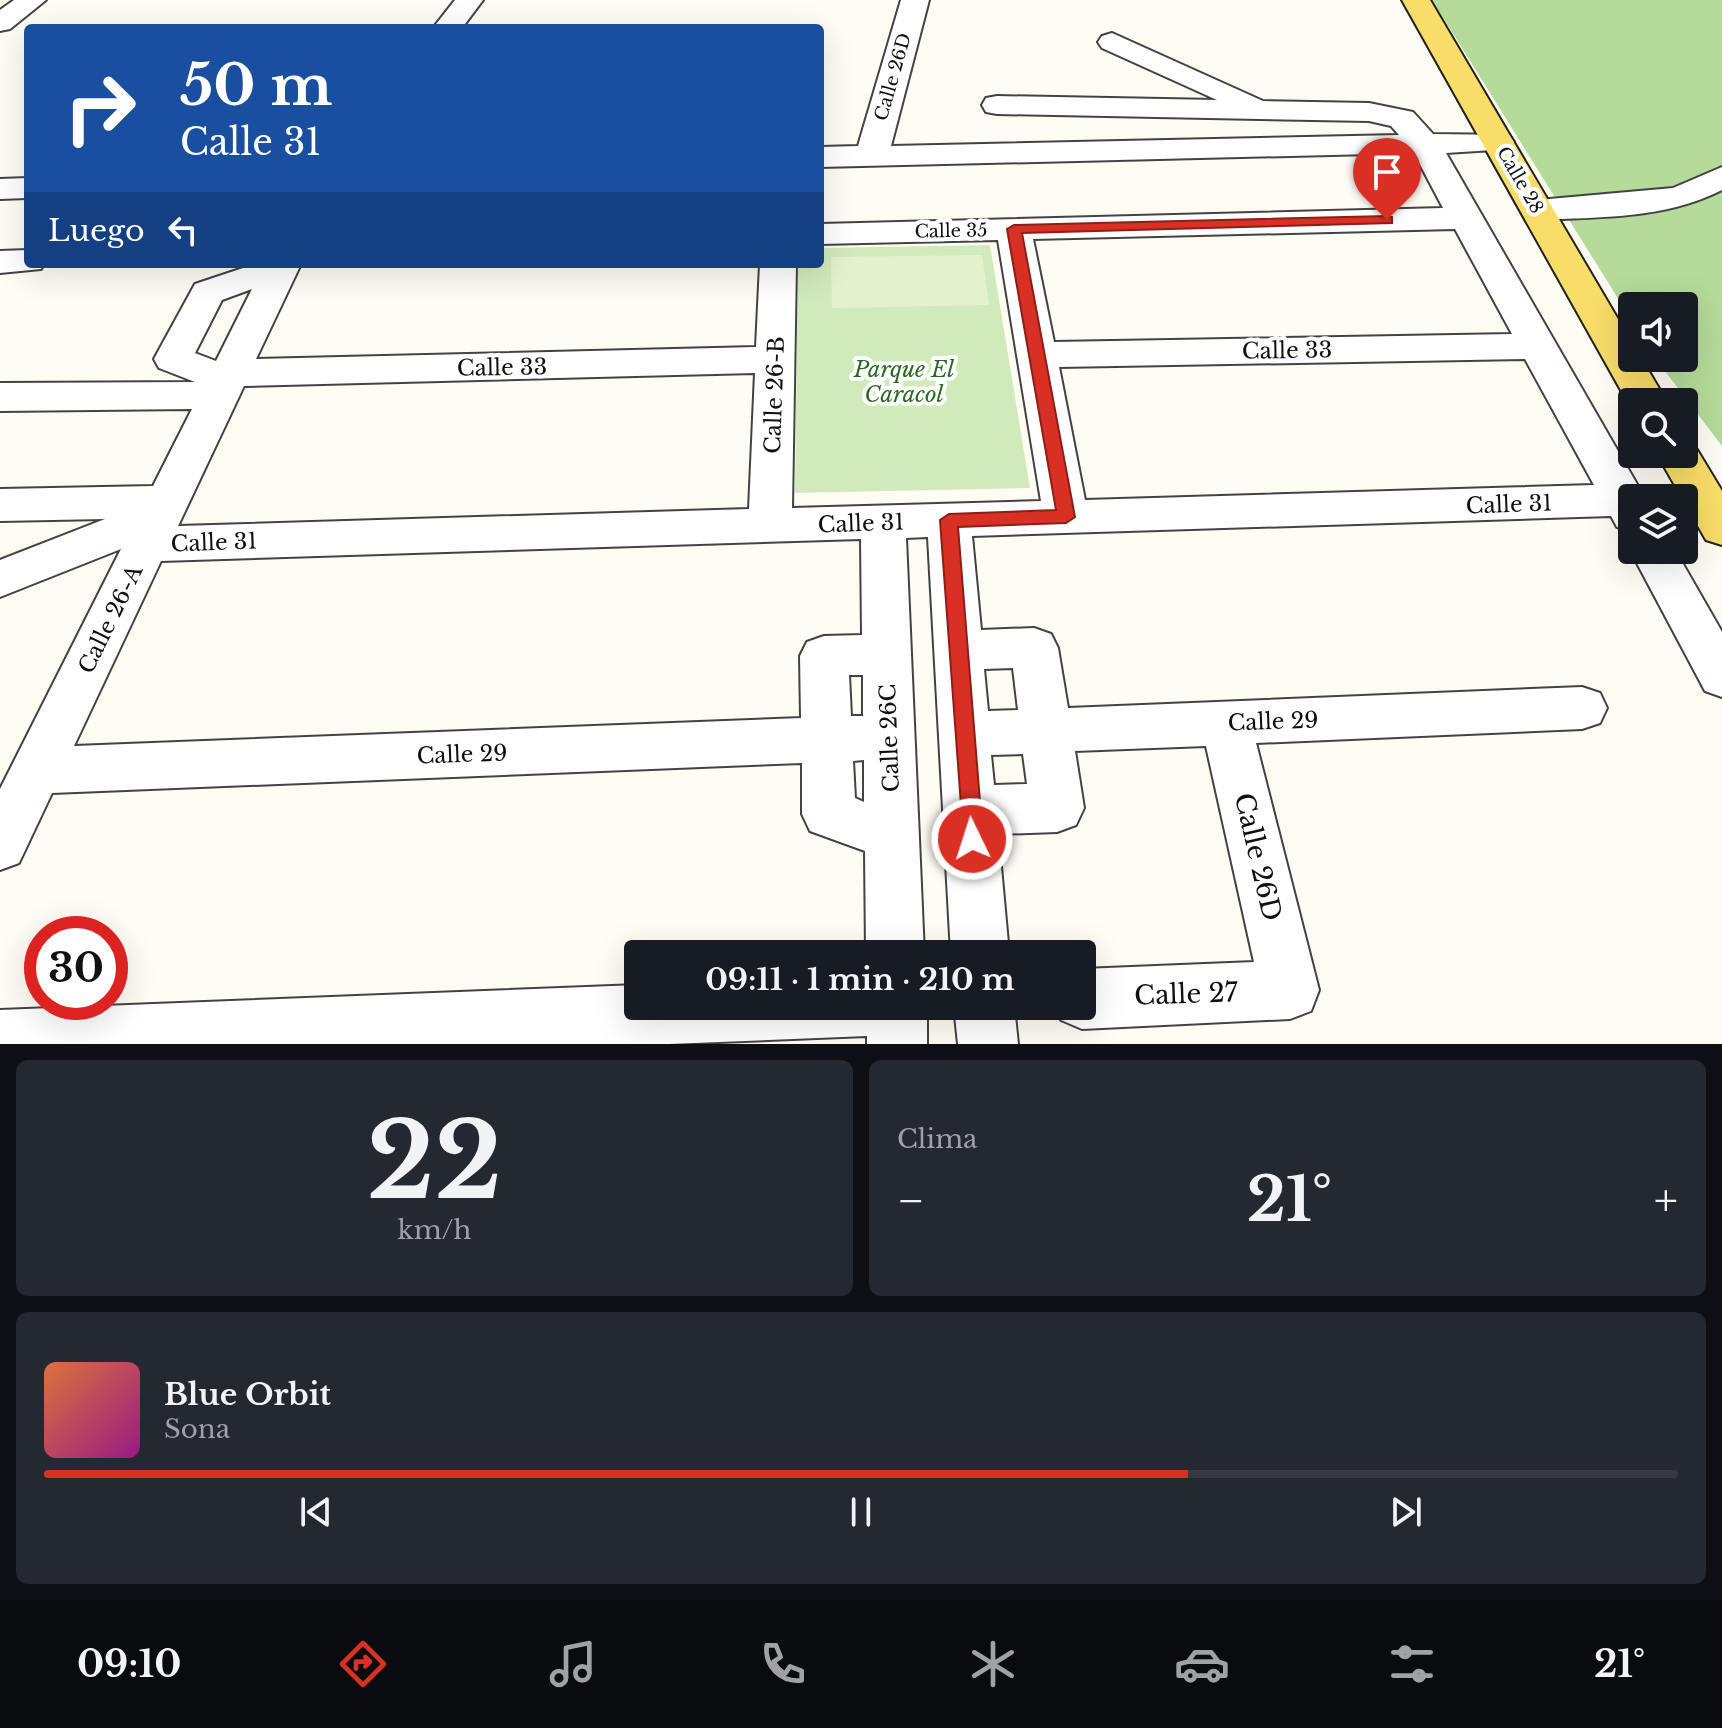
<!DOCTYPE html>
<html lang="es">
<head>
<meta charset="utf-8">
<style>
  body { margin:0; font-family:"Libre Baskerville",serif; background:#242831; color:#f1f3f6; height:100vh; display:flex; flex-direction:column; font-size:30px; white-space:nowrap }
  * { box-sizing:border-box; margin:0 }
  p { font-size:26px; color:#9ea1a6 }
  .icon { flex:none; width:44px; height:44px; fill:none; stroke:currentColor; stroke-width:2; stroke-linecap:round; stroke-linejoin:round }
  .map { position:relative; height:1044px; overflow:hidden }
  .details { display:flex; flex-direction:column; gap:16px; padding:16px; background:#0d0f14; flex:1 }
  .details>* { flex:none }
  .hud { position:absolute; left:24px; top:24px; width:800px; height:244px; border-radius:8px; box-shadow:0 8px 32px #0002; background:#1a4fa0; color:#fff; overflow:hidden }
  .tools { position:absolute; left:1618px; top:292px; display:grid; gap:16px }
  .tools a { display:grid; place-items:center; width:80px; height:80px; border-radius:8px; background:#171b24; box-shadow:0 8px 32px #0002; font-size:40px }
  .speed { position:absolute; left:24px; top:916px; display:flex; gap:16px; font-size:40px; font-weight:700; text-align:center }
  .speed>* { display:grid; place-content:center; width:104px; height:104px; border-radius:50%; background:#171b24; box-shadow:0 8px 32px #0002; line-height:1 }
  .speed .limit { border:12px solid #d22; background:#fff; color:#111 }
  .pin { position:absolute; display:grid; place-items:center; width:68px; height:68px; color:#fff; margin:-82px -34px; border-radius:50% 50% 50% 0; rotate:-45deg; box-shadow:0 0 8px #0007 }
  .pin .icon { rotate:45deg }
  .me { position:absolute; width:88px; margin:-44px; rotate:356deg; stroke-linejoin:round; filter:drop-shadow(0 0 6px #0008) }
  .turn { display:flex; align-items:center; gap:28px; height:168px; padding:0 24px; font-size:36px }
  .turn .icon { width:104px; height:104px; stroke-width:2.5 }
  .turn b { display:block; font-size:56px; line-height:68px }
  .then { display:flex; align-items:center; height:76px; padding:0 24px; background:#0003; gap:16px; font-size:30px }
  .big { font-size:60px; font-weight:700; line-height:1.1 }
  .details .widget { flex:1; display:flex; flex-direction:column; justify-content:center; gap:12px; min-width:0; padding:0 28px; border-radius:12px; background:#242831 }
  .details .dial { align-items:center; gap:0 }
  .dial b { font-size:104px; line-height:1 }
  .song { display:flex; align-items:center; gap:24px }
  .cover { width:96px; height:96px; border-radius:12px; background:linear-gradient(135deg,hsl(20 70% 55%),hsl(310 70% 35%)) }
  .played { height:8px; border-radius:4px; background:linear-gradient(90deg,#d93025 70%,#363941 70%) }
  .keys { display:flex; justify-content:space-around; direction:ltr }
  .heat { display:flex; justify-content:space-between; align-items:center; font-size:44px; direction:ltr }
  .details .tiles { flex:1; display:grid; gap:16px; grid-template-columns:1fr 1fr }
  .widget:last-child { grid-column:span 2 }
  .trip { position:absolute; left:624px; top:940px; width:472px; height:80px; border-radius:8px; background:#171b24; box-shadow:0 8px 32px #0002; font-weight:700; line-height:80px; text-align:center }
  .tab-bar { display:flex; height:128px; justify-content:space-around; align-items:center; background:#090b0e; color:#9ea1a6 }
  .tab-bar .icon { width:56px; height:56px }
  .tab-bar .active { color:#d93025 }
  .tab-bar b { font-size:36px; color:#f1f3f6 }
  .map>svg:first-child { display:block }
  .green { fill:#d1eabb }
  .forest { fill:#b4db9a }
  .pitch { fill:#e3f1cd }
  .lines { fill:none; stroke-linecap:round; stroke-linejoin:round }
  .minor-casing { stroke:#434343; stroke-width:4 }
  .major-casing { stroke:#212121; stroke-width:4 }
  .minor { fill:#fff; fill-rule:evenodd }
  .major { fill:#f8dd69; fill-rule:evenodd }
  .route { fill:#d93025; stroke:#8d1f18; stroke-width:2 }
  .labels { text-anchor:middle; stroke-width:8; stroke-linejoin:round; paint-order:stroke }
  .far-street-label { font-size:18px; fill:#101010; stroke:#fff }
  .street-label { font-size:22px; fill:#101010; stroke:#fff }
  .park-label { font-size:22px; font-style:italic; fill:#2a691f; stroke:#fff }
  .near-street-label { font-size:26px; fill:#101010; stroke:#fff }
</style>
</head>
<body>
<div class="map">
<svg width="1722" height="1044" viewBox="0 0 1722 1044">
  <rect width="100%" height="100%" fill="#fffdf3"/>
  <path class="green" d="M990,245L1030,488L795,493L798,264H820V248Z"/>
  <path class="forest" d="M1432,0H1722V446L1655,358H1684V306H1632V321Z"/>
  <path class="pitch" d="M982,255L989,305L832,308L831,257Z"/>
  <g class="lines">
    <g class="minor-casing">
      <path id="minor" d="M14,0H46L10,29L0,31V10Z
        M455,0H483L462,28H433Z
        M901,0H929L891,146L1399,135L1391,126L1369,121L997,114L986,112L982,105L986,98L997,96L1217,100L1102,48L1098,42L1102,36L1112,33L1263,101L1369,103L1413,112L1433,134L1509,135L1514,142L1509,149L1446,153L1645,498H1632V531L1617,527L1611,516L972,536L981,630L1034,628L1051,634L1058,648L1068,708L1582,687L1600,693L1607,708L1600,723L1582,729L1256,743L1319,990L1311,1011L1290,1019L1082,1029L1061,1020L1055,1006H1082V969L1254,962L1206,746L1075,751L1084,808L1076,825L1057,832L998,834L1009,954H951L928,537L906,538L924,954H866L865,851L810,831L802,814V763L52,793L19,863L0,870V789L121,549L0,597V560L105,519L0,521V489L153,486L192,409L0,411V383L195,382L159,368L154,359L195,284L255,264H301L256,359L756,347L760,264H796L792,508L1041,501L998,240L820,244V224L1443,208L1414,153L820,167V147L858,146ZM1455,229L1512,334L1054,342L1033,239ZM252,289L216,361L195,353L222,300ZM1525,359L1594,485L1085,500L1059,367ZM755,373L749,509L178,526L244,386ZM861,539L862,635L824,636L807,642L800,656L801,718L74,746L161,561ZM1013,668L1018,710L988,711L984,669ZM849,675H863V716H851ZM1023,754L1027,784L994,785L991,755ZM864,760V802L855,798L853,761Z
        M1722,167V190C1665,219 1601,217 1538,220L1526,217L1521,210L1526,203L1538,200L1673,188Z
        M28,178V198L0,199V179Z
        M28,250V264H44L41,269L0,273V251Z
        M1632,545V550H1675L1722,632V697L1705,691L1630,550Z
        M638,985V1006H927V1044H867V1036L669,1044H0V1010Z
        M954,1006H1014L1018,1044H958Z"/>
    </g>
    <g class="major-casing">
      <path id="major" d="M1402,0H1430L1632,343V358H1641L1667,402H1632V410Z
        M1684,441L1693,443L1722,491V545L1706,540L1657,454H1684Z"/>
    </g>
    <use href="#minor" class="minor"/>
    <use href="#major" class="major"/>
  </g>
  <path class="route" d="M1387,216L1392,217V223L1022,233L1075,517L1066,523L958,527L983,839L980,846L972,849L964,846L940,520L949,514L1056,510L1007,229L1014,225Z"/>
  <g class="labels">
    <g class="far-street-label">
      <text transform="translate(893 77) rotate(-74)" y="6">Calle 26D</text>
      <text transform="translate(1520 180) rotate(60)" y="6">Calle 28</text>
      <text transform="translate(951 231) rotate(-1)" y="6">Calle 35</text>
    </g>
    <g class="street-label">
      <text transform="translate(1287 350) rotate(-1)" y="8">Calle 33</text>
      <text transform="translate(502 367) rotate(-1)" y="8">Calle 33</text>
      <text transform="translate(774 395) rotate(-88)" y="8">Calle 26-B</text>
      <text transform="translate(1509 504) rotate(-2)" y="8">Calle 31</text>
      <text transform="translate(861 523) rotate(-2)" y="8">Calle 31</text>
      <text transform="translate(214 542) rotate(-2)" y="8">Calle 31</text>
      <text transform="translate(110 619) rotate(-64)" y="8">Calle 26-A</text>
      <text transform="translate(1273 721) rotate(-2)" y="8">Calle 29</text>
      <text transform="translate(889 738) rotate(-92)" y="8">Calle 26C</text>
      <text transform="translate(462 754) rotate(-2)" y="8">Calle 29</text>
    </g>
    <g class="park-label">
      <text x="904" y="377">Parque El<tspan x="904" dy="25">Caracol</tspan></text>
    </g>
    <g class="near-street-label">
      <text transform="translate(1258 857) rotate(77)" y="9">Calle 26D</text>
      <text transform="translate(1186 994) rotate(-2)" y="9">Calle 27</text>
    </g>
  </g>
</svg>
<div class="tools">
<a><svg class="icon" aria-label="sound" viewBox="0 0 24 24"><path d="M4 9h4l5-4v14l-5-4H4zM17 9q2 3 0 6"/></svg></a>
<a><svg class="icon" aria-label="search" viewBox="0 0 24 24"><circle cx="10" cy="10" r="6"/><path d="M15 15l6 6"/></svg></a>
<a><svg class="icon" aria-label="layers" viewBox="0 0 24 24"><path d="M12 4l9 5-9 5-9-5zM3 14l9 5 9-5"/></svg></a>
</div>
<div class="speed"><div class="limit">30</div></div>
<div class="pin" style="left:1387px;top:220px;background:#d93025"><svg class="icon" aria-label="arrive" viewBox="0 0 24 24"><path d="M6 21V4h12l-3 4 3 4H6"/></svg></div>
<svg class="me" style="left:972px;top:839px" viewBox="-20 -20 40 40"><circle r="17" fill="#d93025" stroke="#fff" stroke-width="3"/><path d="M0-11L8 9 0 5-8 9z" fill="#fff"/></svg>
<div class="trip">09:11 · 1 min · 210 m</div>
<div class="hud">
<div class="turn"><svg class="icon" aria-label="right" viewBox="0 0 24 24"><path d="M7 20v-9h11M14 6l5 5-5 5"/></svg><div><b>50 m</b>Calle 31</div></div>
<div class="then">Luego<svg class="icon" aria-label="left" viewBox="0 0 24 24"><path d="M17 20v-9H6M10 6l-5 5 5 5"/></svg></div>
</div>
</div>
<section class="details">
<div class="tiles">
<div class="widget dial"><b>22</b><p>km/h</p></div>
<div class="widget"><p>Clima</p>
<div class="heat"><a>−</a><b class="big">21°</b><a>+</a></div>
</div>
<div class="widget">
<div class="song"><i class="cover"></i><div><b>Blue Orbit</b><p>Sona</p></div></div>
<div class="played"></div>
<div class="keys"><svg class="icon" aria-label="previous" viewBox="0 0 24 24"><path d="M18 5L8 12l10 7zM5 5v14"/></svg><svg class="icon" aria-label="pause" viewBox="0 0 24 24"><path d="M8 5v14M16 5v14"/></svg><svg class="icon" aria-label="next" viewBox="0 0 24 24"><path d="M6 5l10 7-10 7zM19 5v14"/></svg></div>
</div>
</div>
</section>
<nav class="tab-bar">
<b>09:10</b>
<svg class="icon active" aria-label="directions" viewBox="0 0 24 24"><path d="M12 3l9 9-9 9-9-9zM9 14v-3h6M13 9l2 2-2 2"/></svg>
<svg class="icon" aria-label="music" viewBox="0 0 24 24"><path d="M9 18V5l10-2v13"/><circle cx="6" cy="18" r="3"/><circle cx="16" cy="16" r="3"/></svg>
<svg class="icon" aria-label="phone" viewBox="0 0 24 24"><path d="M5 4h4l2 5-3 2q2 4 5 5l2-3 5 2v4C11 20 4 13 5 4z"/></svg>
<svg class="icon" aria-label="climate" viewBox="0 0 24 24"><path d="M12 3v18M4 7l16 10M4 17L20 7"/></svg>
<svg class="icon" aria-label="car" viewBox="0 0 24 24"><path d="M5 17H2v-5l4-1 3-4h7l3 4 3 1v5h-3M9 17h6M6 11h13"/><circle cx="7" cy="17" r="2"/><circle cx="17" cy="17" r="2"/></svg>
<svg class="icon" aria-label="filters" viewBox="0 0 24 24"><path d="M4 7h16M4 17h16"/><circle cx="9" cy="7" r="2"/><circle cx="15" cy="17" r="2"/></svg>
<b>21°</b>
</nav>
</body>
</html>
